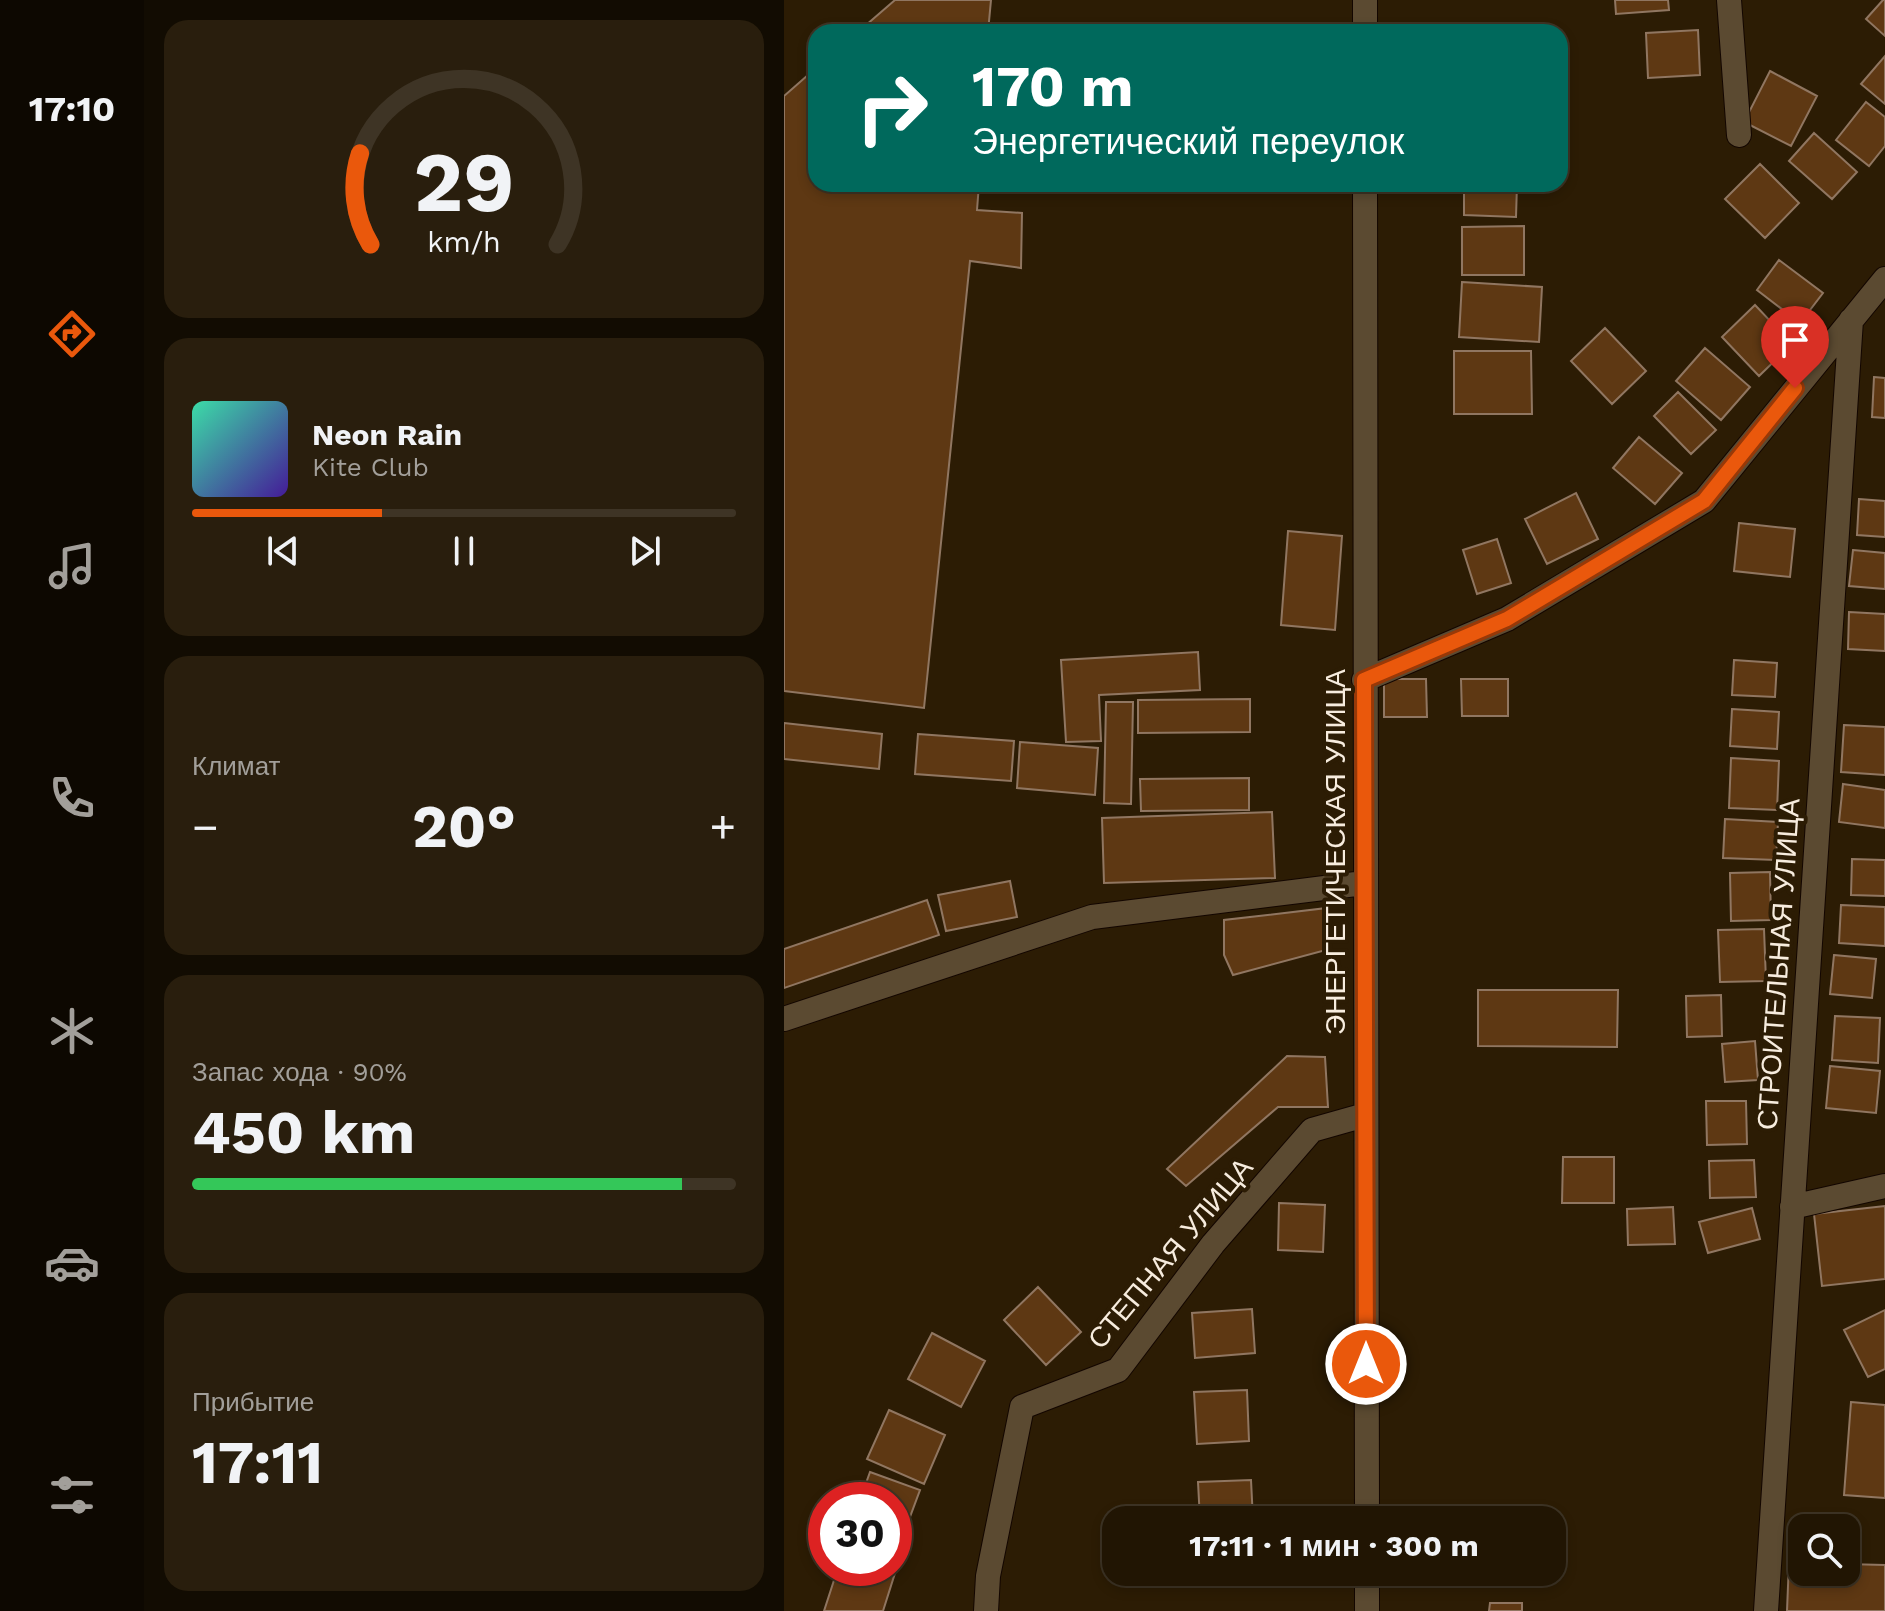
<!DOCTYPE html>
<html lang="ru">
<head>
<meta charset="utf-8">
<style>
  body { margin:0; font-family:"Work Sans",sans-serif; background:#291e0d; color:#f1f3f6; height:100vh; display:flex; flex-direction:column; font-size:30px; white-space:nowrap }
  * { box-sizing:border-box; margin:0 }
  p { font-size:26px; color:#a29f9a }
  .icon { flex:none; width:44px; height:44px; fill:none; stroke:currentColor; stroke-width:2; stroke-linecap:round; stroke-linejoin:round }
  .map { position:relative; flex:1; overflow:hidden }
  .side { display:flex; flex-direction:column; gap:20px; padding:20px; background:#120c02; width:640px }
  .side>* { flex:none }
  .top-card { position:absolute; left:24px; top:24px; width:760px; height:168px; border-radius:24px; box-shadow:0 4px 12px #0003,0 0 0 2px #3e3425; background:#00695c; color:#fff; overflow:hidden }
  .fabs { position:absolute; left:1004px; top:1514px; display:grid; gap:16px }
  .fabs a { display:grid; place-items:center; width:72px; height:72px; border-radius:16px; background:#211503; box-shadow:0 4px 12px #0003,0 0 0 2px #3e3425; font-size:40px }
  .speed { position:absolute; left:24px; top:1482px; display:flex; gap:16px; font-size:40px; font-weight:700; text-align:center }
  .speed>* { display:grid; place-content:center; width:104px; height:104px; border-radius:50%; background:#211503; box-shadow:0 4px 12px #0003,0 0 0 2px #3e3425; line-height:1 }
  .speed .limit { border:12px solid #d22; background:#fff; color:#111 }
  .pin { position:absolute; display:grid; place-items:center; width:68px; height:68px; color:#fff; margin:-82px -34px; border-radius:50% 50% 50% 0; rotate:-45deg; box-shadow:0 0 8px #0007 }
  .pin .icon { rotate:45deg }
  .me { position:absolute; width:88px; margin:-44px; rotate:0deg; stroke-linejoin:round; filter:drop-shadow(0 0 6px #0008) }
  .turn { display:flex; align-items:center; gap:28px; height:168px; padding:0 32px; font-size:36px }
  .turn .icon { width:104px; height:104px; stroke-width:2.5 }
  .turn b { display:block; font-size:56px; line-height:68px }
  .big { font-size:60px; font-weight:700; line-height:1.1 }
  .side .card { flex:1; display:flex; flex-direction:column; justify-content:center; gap:12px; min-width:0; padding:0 28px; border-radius:24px; background:#291e0d }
  .side .dial { align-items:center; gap:0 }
  .dial svg { height:208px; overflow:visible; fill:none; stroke:#3e3425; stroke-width:7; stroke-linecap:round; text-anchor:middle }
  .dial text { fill:#f1f3f6; stroke:none }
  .song { display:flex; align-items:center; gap:24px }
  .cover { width:96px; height:96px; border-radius:12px; background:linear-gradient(135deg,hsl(160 70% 55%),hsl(260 70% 35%)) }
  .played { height:8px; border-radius:4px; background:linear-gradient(90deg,#ea580c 35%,#3e3425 35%) }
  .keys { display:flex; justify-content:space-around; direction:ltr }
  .heat { display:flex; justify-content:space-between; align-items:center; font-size:44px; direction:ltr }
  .charge { height:12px; border-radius:6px; background:linear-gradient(90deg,#34c759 90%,#3e3425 0) }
  .trip { position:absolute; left:318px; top:1506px; width:464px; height:80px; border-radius:24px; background:#211503; box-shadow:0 4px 12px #0003,0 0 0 2px #3e3425; font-weight:700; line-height:80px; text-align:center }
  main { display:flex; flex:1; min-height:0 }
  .menu { display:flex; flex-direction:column; width:144px; justify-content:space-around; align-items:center; background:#0d0801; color:#a29f9a }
  .menu .icon { width:56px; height:56px }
  .menu .on { color:#ea580c }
  .menu b { font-size:36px; color:#f1f3f6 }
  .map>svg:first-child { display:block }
  .building { fill:#5e3813; stroke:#907661; stroke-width:2 }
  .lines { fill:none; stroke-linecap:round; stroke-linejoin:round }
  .minor-casing { stroke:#130600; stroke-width:26 }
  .minor { stroke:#5b4a31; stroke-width:24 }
  .route-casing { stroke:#983908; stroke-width:20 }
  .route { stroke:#ea580c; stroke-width:14 }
  .labels { text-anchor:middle; stroke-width:8; stroke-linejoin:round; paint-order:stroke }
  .street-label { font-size:28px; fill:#f7ecde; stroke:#2c1c04 }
</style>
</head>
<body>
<main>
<nav class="menu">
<b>17:10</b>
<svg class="icon on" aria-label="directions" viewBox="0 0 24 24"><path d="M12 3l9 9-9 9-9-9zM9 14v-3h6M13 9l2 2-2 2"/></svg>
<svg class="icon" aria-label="music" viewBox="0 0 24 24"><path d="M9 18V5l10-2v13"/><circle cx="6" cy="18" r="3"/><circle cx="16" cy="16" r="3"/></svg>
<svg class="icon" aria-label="phone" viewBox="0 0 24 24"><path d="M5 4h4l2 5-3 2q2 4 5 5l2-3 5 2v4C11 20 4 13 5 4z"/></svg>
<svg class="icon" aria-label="climate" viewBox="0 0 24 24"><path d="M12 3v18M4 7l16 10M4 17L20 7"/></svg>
<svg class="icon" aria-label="car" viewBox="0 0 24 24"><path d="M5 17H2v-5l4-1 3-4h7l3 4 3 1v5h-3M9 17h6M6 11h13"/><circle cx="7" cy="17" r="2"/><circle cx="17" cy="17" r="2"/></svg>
<svg class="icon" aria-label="filters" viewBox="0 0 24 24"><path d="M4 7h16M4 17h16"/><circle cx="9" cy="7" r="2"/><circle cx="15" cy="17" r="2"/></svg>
</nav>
<section class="side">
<div class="card dial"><svg viewBox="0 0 100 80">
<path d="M14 69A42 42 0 1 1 86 69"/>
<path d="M14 69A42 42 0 0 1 10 34" stroke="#ea580c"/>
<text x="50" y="56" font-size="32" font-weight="700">29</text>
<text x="50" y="72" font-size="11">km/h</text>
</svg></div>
<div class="card">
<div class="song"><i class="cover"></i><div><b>Neon Rain</b><p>Kite Club</p></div></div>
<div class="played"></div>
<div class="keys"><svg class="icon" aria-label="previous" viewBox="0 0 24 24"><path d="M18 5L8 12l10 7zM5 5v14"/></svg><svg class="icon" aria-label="pause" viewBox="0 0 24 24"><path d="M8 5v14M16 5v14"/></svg><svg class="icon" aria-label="next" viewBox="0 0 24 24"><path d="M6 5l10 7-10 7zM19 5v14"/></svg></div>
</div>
<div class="card"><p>Климат</p>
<div class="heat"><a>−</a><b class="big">20°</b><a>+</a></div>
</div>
<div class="card"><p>Запас хода · 90%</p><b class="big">450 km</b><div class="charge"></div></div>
<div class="card"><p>Прибытие</p><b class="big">17:11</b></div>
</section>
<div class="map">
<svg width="1101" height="1611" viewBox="0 0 1101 1611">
  <rect width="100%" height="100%" fill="#2c1c04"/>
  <path class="building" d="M111,0H207L204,32H74Z
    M831,0H884L885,10L832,14Z
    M1099,0H1101V36L1082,19Z
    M745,26V32H684V28Z
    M914,30L916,75L864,78L862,33Z
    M1101,56V104L1077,84Z
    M32,68V184H195L193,210L238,213L237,268L186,261L140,708L0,691V96Z
    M986,71L1033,96L1007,146L960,122Z
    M1082,102L1101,117V146L1085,166L1052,140Z
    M1030,133L1073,172L1048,199L1005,161Z
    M976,164L1015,203L981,238L941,199Z
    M680,184H733L732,217L680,215Z
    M740,226V275H678V227Z
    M995,260L1039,293L1016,323L973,290Z
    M678,282L758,287L755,342L675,337Z
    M971,305L1008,344L975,376L938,337Z
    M821,328L862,371L828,404L787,361Z
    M921,348L966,387L937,420L892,381Z
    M670,351H747L748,414H670Z
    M1090,377L1101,378V418L1088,417Z
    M894,392L932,430L907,454L870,416Z
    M855,437L898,473L871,504L829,468Z
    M792,493L814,539L763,564L741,519Z
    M1075,499L1101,501V537L1073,535Z
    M955,523L1011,529L1006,577L950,571Z
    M504,531L558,536L551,630L497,625Z
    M713,539L727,583L693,594L679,550Z
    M1069,550L1101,553V589L1065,586Z
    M1065,612L1101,614V651L1064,649Z
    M414,652L416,690L315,695L317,741L282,742L277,660Z
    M950,660L993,663L991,697L948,695Z
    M600,679H642L643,717H600Z
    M677,679H724V716H678Z
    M466,699V732L354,733V700Z
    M322,702H349L347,804L320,803Z
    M948,709L995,712L993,749L946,746Z
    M0,723L98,734L95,769L0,759Z
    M1060,725L1101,727V775L1057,772Z
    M134,734L230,741L227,781L131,774Z
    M236,742L314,748L311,795L233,788Z
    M947,758L995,761L993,810L945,808Z
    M465,778V810L357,811L356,779Z
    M1059,784L1101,790V828L1055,822Z
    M488,812L491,878L320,883L318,818Z
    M941,819L994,822L992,860L939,858Z
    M1068,859L1101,860V896L1067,895Z
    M986,872L987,920L947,921L946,873Z
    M226,881L233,917L162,931L154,895Z
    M143,900L155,935L0,988V949Z
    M1057,905L1101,907V946L1055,943Z
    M543,908L542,950L449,975L440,955V920Z
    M980,929L982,981L936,982L934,930Z
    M1050,955L1092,959L1088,998L1046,994Z
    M694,990H834L833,1047L694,1046Z
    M937,995L938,1036L903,1037L902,996Z
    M1051,1016L1096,1018L1094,1063L1048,1060Z
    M971,1041L974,1080L941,1082L938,1044Z
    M503,1056L541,1057L544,1107H494L402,1186L383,1169Z
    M1046,1066L1096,1071L1092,1113L1042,1108Z
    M922,1101H962L963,1144L923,1145Z
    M779,1157H830V1203H778Z
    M970,1160L972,1197L926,1198L925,1161Z
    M495,1203L541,1205L539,1252L494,1250Z
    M1101,1206V1279L1038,1286L1030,1214Z
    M889,1207L891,1244L844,1245L843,1209Z
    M968,1208L976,1239L924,1253L915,1222Z
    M254,1287L297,1332L262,1365L220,1320Z
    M468,1309L471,1353L411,1358L408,1313Z
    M1101,1310V1369L1084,1377L1060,1330Z
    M148,1333L201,1361L177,1407L124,1379Z
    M463,1390L465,1441L413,1444L410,1392Z
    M1067,1402L1101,1405V1498L1060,1495Z
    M105,1410L161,1435L140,1484L83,1459Z
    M86,1472L136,1490L120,1533L110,1529V1500H76Z
    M467,1480L469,1520H416L414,1482Z
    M1005,1561L1018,1562V1572H1062V1564L1101,1565V1611H1003Z
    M54,1568H97L111,1573L99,1611H40Z
    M706,1603H738V1611H705Z"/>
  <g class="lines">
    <g class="minor-casing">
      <path id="minor" d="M945,0L955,135
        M581,32V0
        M581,184L583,1520
        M580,680L723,619L920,501L1101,279
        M0,1019L308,917L580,883
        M1008,1207L1101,1186
        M583,1572V1611
        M202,1611L204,1576L238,1407L334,1370L429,1244L528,1130L581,1115
        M982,1611L1067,320"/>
    </g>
    <use href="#minor" class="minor"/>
  </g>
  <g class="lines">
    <g class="route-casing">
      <path id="route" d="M582,1364L580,680L723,619L920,501L1011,388"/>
    </g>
    <use href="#route" class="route"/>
  </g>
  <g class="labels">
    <g class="street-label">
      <text transform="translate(551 852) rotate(-90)" y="10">ЭНЕРГЕТИЧЕСКАЯ УЛИЦА</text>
      <text transform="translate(994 964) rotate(-86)" y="10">СТРОИТЕЛЬНАЯ УЛИЦА</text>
      <text transform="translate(386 1253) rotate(-50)" y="10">СТЕПНАЯ УЛИЦА</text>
    </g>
  </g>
</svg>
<div class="fabs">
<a><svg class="icon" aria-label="search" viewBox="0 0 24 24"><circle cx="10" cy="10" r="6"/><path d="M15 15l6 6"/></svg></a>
</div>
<div class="speed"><div class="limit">30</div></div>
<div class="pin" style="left:1011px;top:388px;background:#d93025"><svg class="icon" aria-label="arrive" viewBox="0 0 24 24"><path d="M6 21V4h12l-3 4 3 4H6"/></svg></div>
<svg class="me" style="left:582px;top:1364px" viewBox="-20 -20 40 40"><circle r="17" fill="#ea580c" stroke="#fff" stroke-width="3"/><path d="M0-11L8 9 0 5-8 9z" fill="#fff"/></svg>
<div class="trip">17:11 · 1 мин · 300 m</div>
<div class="top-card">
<div class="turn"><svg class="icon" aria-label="right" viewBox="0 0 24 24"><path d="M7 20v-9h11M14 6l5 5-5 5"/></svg><div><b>170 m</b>Энергетический переулок</div></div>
</div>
</div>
</main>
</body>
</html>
